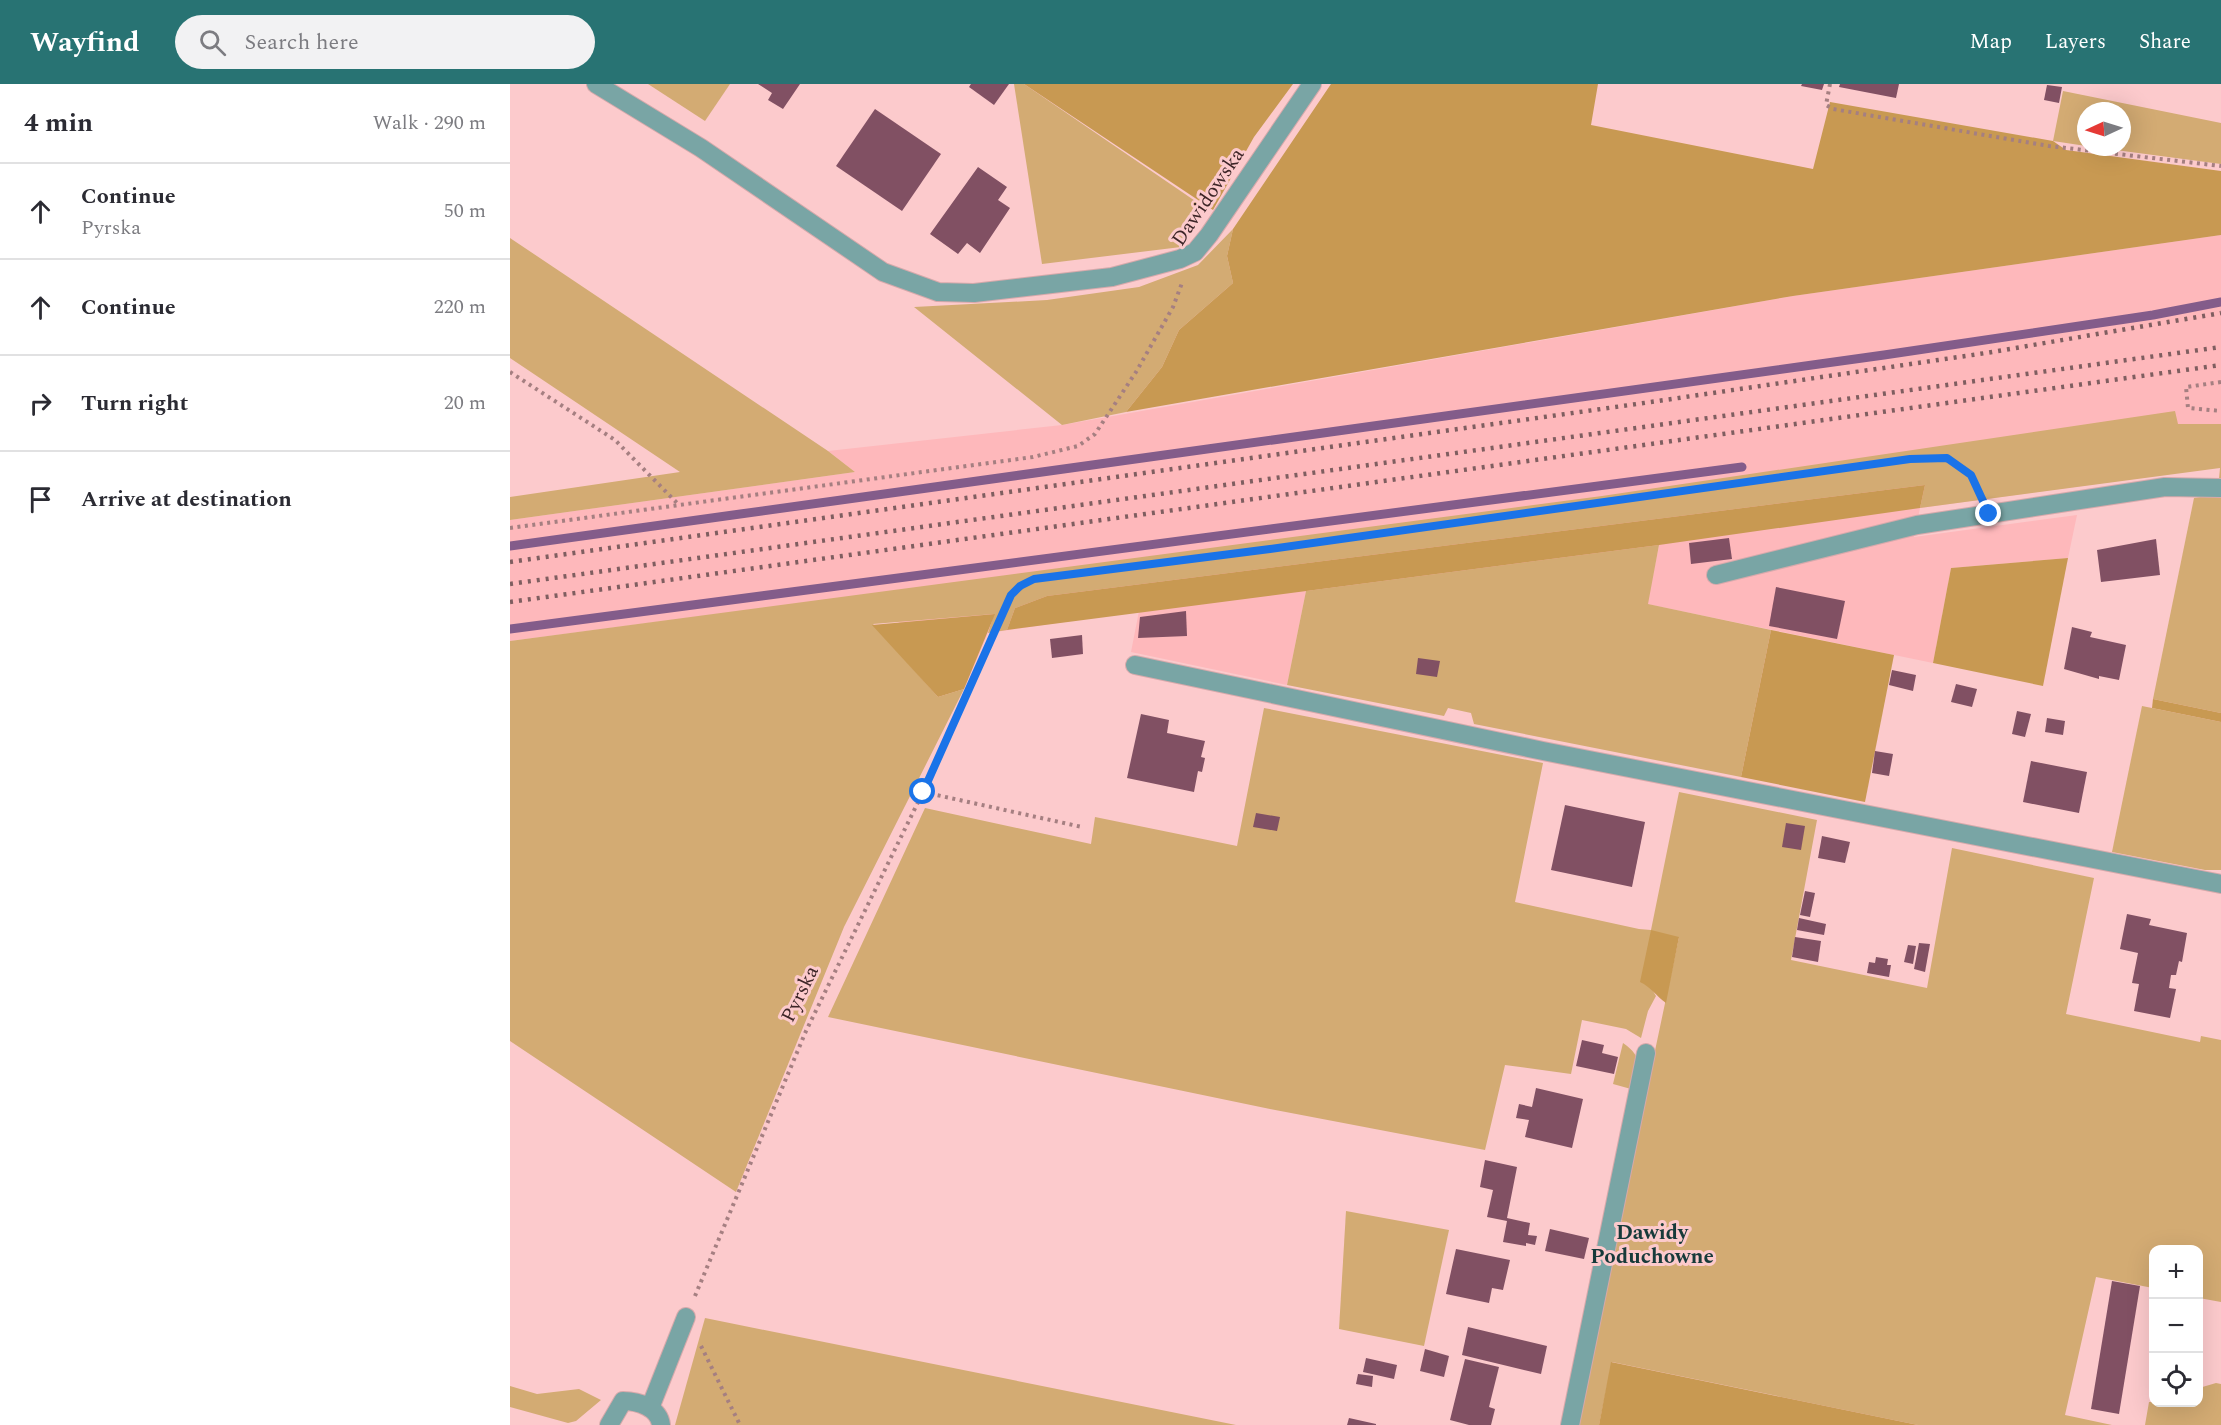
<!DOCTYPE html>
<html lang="en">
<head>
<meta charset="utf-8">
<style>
  body { margin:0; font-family:Spectral,serif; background:#f2f2f3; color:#2b2b33 }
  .controls { position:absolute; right:18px; bottom:18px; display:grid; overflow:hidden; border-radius:12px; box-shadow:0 6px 24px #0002 }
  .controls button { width:54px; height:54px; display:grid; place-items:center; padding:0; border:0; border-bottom:2px solid #e1e1e2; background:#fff; color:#2b2b33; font:30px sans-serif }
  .compass { position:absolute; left:1567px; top:18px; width:54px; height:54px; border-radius:50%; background:#fff; box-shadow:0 6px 24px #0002; rotate:266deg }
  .stop { position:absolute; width:18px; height:18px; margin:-14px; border:4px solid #1a73e8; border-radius:50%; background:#fff }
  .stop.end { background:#1a73e8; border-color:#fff; box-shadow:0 2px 6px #0008 }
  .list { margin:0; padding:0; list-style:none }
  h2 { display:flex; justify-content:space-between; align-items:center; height:78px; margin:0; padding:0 24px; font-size:26px }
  h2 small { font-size:20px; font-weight:400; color:#7c7c81 }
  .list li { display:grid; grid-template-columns:39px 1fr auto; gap:18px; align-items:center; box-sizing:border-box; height:96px; padding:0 24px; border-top:2px solid #e1e1e2 }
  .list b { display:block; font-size:22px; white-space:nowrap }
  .list p { margin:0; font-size:20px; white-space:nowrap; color:#7c7c81 }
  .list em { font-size:20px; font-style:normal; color:#7c7c81 }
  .icon { flex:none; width:33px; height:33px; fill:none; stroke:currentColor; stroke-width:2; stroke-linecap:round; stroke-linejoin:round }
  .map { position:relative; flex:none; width:1711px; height:1341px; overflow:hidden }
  header { display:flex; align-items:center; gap:36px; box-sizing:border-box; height:84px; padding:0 30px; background:#287373; color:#fff }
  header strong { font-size:28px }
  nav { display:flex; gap:33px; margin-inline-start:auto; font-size:21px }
  .search { width:420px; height:54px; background:#f2f2f3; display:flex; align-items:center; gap:15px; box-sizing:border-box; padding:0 21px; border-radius:33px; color:#7c7c81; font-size:22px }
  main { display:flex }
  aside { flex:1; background:#fff }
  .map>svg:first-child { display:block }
  .built { fill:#feb8bb }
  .green { fill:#d3ab73 }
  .forest { fill:#c89952 }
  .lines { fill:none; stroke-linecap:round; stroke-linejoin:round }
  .stream { stroke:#835c8a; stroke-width:9 }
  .building { fill:#815063 }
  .minor-casing { stroke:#d6a9ab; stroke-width:20 }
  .path { stroke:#a57f81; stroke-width:4; stroke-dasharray:3 4.5; stroke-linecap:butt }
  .minor { stroke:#79a5a5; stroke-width:18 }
  .rail { stroke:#7f5e60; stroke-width:4.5; stroke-dasharray:3 6; stroke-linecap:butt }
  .route { stroke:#1a73e8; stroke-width:8 }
  .labels { text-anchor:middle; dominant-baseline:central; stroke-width:6; stroke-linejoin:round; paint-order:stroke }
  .street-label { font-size:20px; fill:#3d2527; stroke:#fccacc }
  .neighbourhood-label { font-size:21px; font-weight:bold; fill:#173a3a; stroke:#fccacc }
</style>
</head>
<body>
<header>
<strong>Wayfind</strong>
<div class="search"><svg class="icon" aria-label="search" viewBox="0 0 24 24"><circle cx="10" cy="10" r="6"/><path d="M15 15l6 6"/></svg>Search here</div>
<nav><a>Map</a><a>Layers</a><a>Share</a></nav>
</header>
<main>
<aside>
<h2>4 min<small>Walk · 290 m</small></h2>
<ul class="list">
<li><svg class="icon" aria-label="ahead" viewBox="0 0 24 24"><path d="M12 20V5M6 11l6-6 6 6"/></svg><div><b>Continue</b><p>Pyrska</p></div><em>50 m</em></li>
<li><svg class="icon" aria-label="ahead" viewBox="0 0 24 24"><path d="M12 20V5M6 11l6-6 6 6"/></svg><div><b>Continue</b></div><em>220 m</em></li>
<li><svg class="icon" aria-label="right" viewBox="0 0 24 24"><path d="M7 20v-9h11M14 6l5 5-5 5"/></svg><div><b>Turn right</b></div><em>20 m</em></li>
<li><svg class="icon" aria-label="arrive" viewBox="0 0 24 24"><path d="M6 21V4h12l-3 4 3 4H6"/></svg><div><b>Arrive at destination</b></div></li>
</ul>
</aside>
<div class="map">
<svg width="1711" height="1341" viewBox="0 0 1711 1341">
  <rect width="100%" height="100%" fill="#fccacc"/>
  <!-- built -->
  <polygon class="built" points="1711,151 1711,383 1410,424 1404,453 1567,431 1558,474 1441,484 1423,579 1137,520 1149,462 796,507 777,601 621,568 629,527 478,549 454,605 361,510 0,557 0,436 345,388 318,367 552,341 1283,212"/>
  <!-- green -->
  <g class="green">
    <polygon points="138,0 220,0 195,37"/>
    <polygon points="504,0 514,0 694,123 671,163 532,180"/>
    <polygon points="1553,7 1711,39 1711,80 1583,63 1612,63 1612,27 1576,27 1576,62 1543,57"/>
    <polygon points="723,145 717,172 723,199 669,246 652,283 616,328 552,341 404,223 537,216 629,203 688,181"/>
    <polygon points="0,154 318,367 345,388 0,436 0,413 170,388 0,274"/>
    <polygon points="1665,327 1668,340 1711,340 1711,395 1709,395 1710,384 1410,424 1415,401 537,512 505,524 497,546 478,549 484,530 363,540 428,613 454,605 334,843 226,1108 0,957 0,557 1092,412"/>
    <polygon points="1703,411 1711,413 1711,629 1643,615 1684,414"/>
    <polygon points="1149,461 1138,520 1261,546 1231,693 964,640 961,629 938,624 934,632 777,601 796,507"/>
    <polygon points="1632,622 1711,638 1711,786 1695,786 1602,768"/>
    <polygon points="754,624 1033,679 1005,818 1129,845 1141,846 1169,708 1307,736 1281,876 1417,904 1442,764 1584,794 1556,930 1690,958 1691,952 1711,956 1711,1218 1689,1214 1688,1166 1644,1166 1643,1204 1586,1193 1555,1331 1602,1341 1408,1341 1102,1278 1089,1341 1066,1341 1169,853 1140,902 1146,912 1138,927 1131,954 1116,945 1072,936 1061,990 995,981 975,1066 760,1025 318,933 415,724 581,760 585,733 727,762"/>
    <path d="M1113 959C1135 974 1127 983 1121 1005L1103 1000Z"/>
    <polygon points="836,1127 939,1146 914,1262 829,1245"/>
    <polygon points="195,1234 726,1341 165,1341"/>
    <polygon points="1706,1299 1711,1300 1711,1341 1635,1341 1639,1318 1688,1318 1689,1304"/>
    <polygon points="0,1302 27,1310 69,1305 91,1316 66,1337 58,1339 0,1323"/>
  </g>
  <!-- forest -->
  <g class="forest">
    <polygon points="514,0 783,0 744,53 703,126"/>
    <polygon points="821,0 1088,0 1081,41 1303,85 1320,18 1543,57 1556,66 1711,87 1711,151 1283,212 616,328 652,283 669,246 723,199 717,172 723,145"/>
    <polygon points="1415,401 1410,424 1149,461 497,546 505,524 537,512"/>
    <polygon points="1558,474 1533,602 1423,579 1441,484"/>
    <polygon points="485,530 454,605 428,613 362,541"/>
    <polygon points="1261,546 1384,571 1355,718 1231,693"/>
    <polygon points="1643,615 1711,629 1711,638 1642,624"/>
    <path d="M1141 846 1169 853 1156 919C1146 912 1141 903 1130 898Z"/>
    <polygon points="1101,1278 1408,1341 1089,1341"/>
  </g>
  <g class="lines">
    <!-- stream -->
    <g class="stream">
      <polyline points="0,462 1374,271 1643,231 1711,218"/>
      <polyline points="0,545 1232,383"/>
    </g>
  </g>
  <!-- building -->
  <g class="building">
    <polygon points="248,0 290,0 273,25 258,16 262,9"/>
    <polygon points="461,0 499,0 484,21 459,3"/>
    <polygon points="1292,0 1314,0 1312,6 1291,2"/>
    <polygon points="1330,0 1389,0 1386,14 1329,3"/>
    <polygon points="1537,1 1552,3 1549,19 1534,16"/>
    <polygon points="365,25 431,70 392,127 326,82"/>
    <polygon points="468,83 497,103 488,116 500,124 470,169 457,159 448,170 420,150"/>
    <polygon points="1219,454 1222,475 1181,480 1179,459"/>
    <polygon points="1646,455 1650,491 1591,498 1587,466"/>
    <polygon points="1266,503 1335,517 1327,555 1259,542"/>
    <polygon points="676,527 677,552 628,554 630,533"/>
    <polygon points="1562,543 1582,548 1580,553 1616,561 1609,596 1589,592 1589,595 1554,585"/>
    <polygon points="572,551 573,570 542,574 540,555"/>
    <polygon points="908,574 930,577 927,593 906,590"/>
    <polygon points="1382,586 1406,591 1403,607 1379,601"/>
    <polygon points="1446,600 1467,605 1462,623 1441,618"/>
    <polygon points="1507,627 1521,630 1515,653 1502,650"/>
    <polygon points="631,630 659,636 657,649 695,657 691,673 695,674 692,688 688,687 684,708 617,694"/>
    <polygon points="1537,634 1555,637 1553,651 1535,648"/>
    <polygon points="1365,667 1383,670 1379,692 1362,689"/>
    <polygon points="1521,677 1577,688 1569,729 1513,718"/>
    <polygon points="1055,721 1135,738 1122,803 1041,786"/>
    <polygon points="746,729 770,733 767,747 743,743"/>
    <polygon points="1276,739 1295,742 1291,766 1272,763"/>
    <polygon points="1312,752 1340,758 1335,779 1308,774"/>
    <polygon points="1295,807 1305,809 1300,833 1290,831"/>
    <polygon points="1617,830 1641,835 1639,841 1677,849 1672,878 1669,877 1666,891 1661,891 1659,904 1666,905 1660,934 1624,927 1629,900 1622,899 1628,869 1610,865"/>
    <polygon points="1289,834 1316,840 1314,851 1287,846"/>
    <polygon points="1285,853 1311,857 1308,878 1282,873"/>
    <polygon points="1409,859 1420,860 1415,888 1404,885"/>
    <polygon points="1398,861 1406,862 1403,880 1394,878"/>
    <polygon points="1366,873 1378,875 1377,881 1381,881 1379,893 1357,889 1359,878 1365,879"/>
    <polygon points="1072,956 1094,961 1092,969 1108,973 1104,990 1066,982"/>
    <polygon points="1026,1004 1073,1015 1062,1064 1015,1053 1019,1036 1006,1034 1009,1020 1022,1023"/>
    <polygon points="975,1076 1007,1083 997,1134 1020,1139 1018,1151 1027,1152 1025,1161 1016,1159 1016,1162 993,1158 997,1137 977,1133 983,1106 970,1103"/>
    <polygon points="1040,1145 1079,1154 1074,1175 1035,1167"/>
    <polygon points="946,1165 1000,1176 993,1206 982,1204 979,1219 936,1210"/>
    <polygon points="1602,1197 1630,1202 1609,1330 1581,1325"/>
    <polygon points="958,1243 1037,1262 1031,1290 952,1271"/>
    <polygon points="915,1265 939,1272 934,1293 910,1287"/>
    <polygon points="856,1274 887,1281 884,1295 853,1288"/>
    <polygon points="955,1275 989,1283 979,1323 985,1325 981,1341 959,1341 940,1336"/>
    <polygon points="848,1290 863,1292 862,1303 846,1300"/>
    <polygon points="839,1334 866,1340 866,1341 837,1341"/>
  </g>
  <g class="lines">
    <!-- minor casing -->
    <g class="minor-casing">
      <g id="minor">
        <polyline points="86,0 191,64 373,188 428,208 464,209 602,193 670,175 685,168 699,151 802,0"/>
        <polyline points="1206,491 1407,441 1655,403 1711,404"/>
        <polyline points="625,581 1033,667 1711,800"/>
        <polyline points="140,1324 176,1233"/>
        <path d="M99 1341 113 1317C129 1317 149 1324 151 1341"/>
        <polyline points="1060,1341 1136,969"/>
      </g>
    </g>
    <!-- path -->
    <g class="path">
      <polyline points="1320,0 1316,21 1323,25 1539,62 1711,82"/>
      <polyline points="0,288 105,356 168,420"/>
      <polyline points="1711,298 1676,303 1678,324 1711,327"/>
      <polyline points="0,444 523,373 568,362 585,350 626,288 663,223 672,199"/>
      <polyline points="413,708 572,743"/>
      <path d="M185 1212 296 947 413 708 501 511 524 495 761 465 1400 375C1434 374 1453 373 1468 407"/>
      <polyline points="191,1262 230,1341"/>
    </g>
    <!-- minor -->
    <use href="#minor" class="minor"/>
    <!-- rail -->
    <g class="rail">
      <polyline points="0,478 1141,318 1476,269 1711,229"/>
      <polyline points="0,500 1711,263"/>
      <polyline points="0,518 1711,281"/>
    </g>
  </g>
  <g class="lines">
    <!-- route -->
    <polyline class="route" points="413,708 501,511 510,502 524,495 760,465 1400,375 1437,374 1461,391 1479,430"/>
  </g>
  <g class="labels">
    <!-- street labels -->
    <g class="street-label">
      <text transform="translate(698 113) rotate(-56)">Dawidowska</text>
      <text transform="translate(290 910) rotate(-64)">Pyrska</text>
    </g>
    <!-- neighbourhood labels -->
    <g class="neighbourhood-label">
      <text x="1142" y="1149">Dawidy<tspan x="1142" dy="24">Poduchowne</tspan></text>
    </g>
  </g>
</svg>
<div class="controls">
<button>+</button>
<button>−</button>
<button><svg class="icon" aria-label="locate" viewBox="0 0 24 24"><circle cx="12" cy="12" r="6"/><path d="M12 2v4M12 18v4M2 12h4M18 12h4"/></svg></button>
</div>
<svg class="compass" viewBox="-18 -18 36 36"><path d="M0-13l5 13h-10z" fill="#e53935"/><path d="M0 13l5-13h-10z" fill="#7c7c81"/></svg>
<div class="stop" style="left:413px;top:708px"></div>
<div class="stop end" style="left:1479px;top:430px"></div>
</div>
</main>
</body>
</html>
